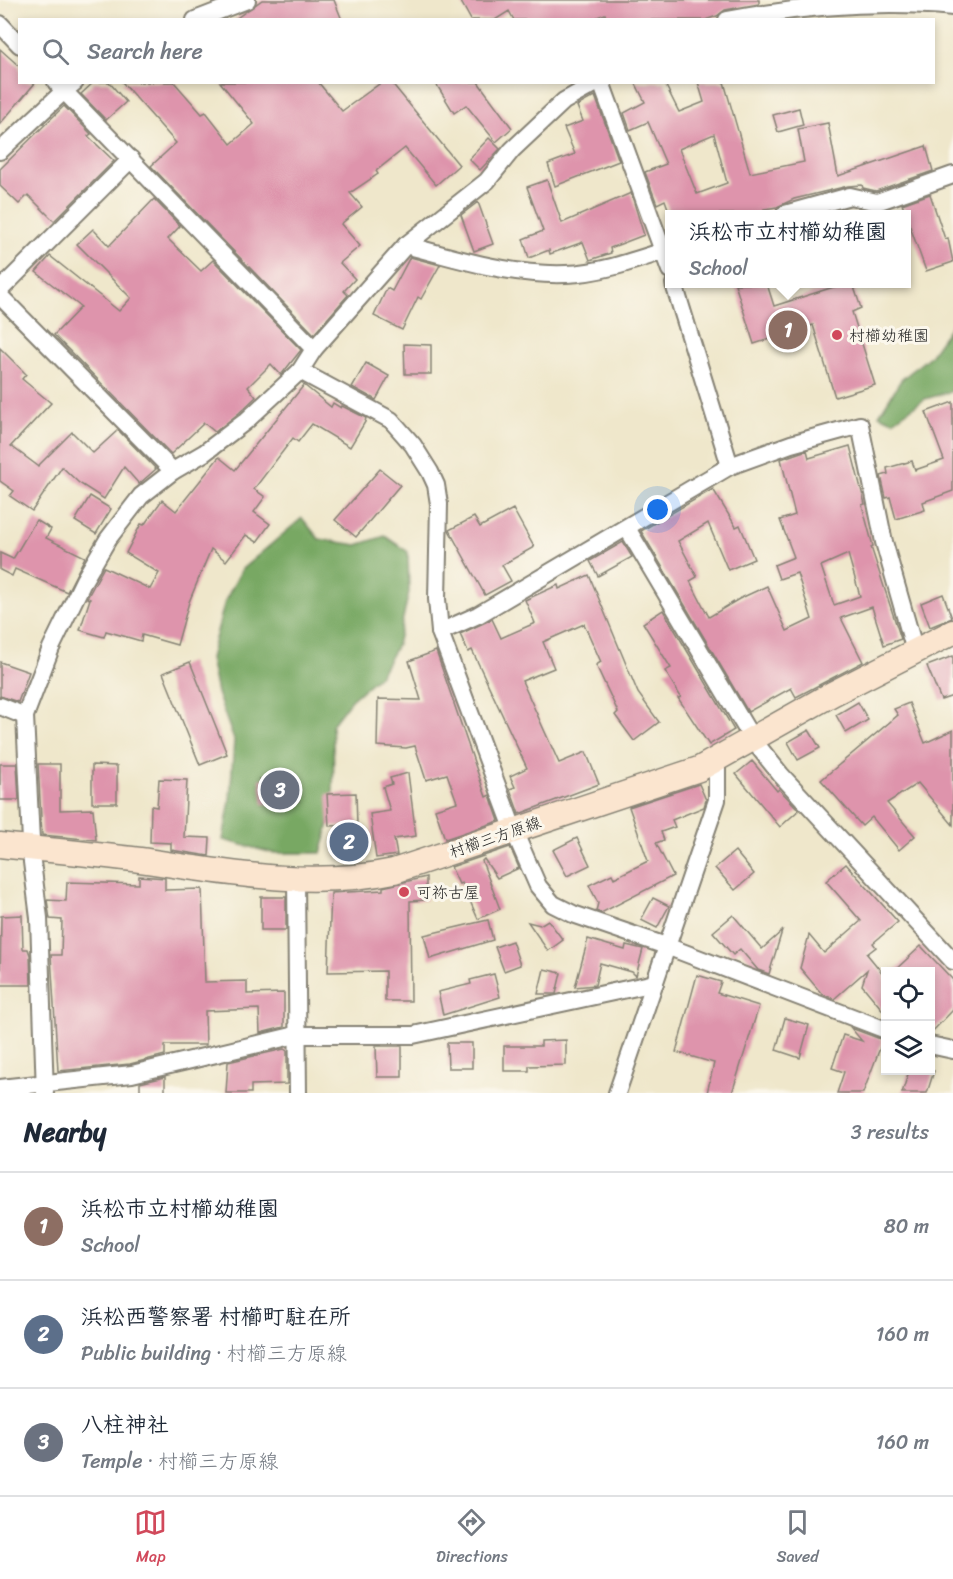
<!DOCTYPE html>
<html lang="en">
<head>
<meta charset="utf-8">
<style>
  body { margin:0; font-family:Sriracha,"Klee One",sans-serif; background:#f6f6f7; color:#1f2937 }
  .controls { position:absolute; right:18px; bottom:18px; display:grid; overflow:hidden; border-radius:0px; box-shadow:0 3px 9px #0003 }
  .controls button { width:54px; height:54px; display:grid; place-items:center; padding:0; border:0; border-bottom:2px solid #e0e1e3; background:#fff; color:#1f2937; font:30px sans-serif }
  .you { position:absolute; left:658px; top:510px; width:21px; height:21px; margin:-15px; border:4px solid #fff; border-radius:50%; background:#1a73e8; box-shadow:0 0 0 9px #1a73e833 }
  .badge { display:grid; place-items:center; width:39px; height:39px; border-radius:50%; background:#d1495b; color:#fff; font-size:20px; font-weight:700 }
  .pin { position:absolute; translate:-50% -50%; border:3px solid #fff; box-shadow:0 2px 6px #0006 }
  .popup { position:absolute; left:665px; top:210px; width:246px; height:78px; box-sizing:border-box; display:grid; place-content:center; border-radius:0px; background:#fff; filter:drop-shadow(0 2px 4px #0005); font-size:20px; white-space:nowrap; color:#747a83 }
  .popup b { font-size:22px; color:#1f2937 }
  .popup::after { content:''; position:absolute; left:50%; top:100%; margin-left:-12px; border:12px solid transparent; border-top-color:#fff }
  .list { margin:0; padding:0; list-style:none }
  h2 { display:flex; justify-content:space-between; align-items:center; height:78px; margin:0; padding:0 24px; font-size:26px }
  h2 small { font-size:20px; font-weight:400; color:#747a83 }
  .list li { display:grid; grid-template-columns:39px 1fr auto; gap:18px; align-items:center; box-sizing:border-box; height:108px; padding:0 24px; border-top:2px solid #e0e1e3 }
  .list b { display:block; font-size:22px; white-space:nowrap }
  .list p { margin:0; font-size:20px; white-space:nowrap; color:#747a83 }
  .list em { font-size:20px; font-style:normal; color:#747a83 }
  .icon { flex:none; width:33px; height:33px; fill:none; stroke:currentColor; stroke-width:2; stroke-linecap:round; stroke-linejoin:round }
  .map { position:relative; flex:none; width:953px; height:1093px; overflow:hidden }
  .search { position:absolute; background:#fff; box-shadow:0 3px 9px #0003; left:18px; right:18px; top:18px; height:66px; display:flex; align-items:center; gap:15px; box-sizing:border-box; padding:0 21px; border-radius:0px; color:#747a83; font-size:22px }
  .sheet { height:402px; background:#fff }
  nav { display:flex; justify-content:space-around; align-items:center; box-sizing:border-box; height:84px; border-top:2px solid #e0e1e3; background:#fff; font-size:16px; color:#747a83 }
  nav a { display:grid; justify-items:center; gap:3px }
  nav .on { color:#d1495b }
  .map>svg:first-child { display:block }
  .forest { fill:#78a863; stroke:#4a6240; stroke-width:1.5 }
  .building { fill:#de94ac; fill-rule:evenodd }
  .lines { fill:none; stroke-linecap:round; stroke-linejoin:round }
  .minor-casing { stroke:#868274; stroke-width:20 }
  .secondary-casing { stroke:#868274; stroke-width:27 }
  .minor { stroke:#fff; stroke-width:16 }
  .secondary { stroke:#fbe5cf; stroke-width:24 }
  .poi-dot { fill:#d1495b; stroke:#fbf7ec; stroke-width:2 }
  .labels { text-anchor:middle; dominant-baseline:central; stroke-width:6; stroke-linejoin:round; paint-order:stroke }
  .poi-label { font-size:16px; fill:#1c1c1c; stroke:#fbf7ec; text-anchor:start }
  .street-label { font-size:16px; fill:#1c1c1c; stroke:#fbf7ec }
</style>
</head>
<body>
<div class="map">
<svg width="953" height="1093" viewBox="0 0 953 1093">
  <rect width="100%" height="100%" fill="#fbf7ec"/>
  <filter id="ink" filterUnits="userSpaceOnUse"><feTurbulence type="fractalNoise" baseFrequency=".0167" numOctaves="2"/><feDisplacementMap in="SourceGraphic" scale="12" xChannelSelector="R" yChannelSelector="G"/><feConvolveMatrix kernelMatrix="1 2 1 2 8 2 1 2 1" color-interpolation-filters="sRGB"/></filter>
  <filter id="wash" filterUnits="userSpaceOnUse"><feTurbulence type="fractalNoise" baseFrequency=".008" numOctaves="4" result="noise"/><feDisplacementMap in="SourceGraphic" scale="24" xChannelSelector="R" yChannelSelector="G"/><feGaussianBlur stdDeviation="1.35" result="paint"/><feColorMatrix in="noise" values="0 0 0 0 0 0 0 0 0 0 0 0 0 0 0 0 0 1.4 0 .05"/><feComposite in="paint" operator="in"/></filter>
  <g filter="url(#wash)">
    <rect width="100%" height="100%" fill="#efe7cb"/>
    <!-- forest -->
    <g class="forest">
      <polygon points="953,323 953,391 925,399 893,421 879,415 901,380 930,356"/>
      <path d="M302 518 319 539 357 545 385 536 408 552 409 592 397 645 380 675 351 700 332 725C335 768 335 813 321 853H273L223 840 230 800 234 740 217 693 210 658 225 601 242 569Z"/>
    </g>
    <g id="blocks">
      <!-- building -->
      <g class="building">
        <polygon points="262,0 334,0 342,20 234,20"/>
        <polygon points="460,0 759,0 759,4 725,10 717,16 705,20 607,20 605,14 590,20 514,20 509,11 495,20 471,20"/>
        <polygon points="0,49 20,67 20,82 36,82 0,124"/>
        <polygon points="94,82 109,82 126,102 106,120 81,94"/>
        <polygon points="122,82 174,82 202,114 206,112 231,144 254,124 220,82 318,82 342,111 382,82 391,82 459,165 436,185 405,148 376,171 378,174 350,193 362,207 341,224 360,246 340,263 355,279 344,291 348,295 314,334 151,166 176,143"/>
        <polygon points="435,82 478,82 512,128 496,142 466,105 454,113"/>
        <path d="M635 82H664L679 112 704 102 698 82H724L750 173 804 162 798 129 828 123 838 176 926 146 933 171 876 191 863 188 862 185 848 186 794 199 777 207 764 209 766 214H670L665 200 657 204 645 172 666 164 648 122 630 130 624 113 645 102ZM714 134 727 183 697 194 679 149Z"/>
        <polygon points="595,96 619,161 555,186 548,164 575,154 564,128 583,121 577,106"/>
        <polygon points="64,106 91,134 88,136 114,161 54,221 28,195 19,204 0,186 0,169"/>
        <polygon points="799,108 803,125 778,132 773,115"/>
        <polygon points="489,138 500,149 480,170 469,159"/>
        <polygon points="547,180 562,223 631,193 644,235 610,248 611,253 590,260 583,242 550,254 549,250 529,258 523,239 543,231 527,187"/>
        <polygon points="930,194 945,239 948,238 953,262 926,271 902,204"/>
        <polygon points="154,199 180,226 168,239 201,271 213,260 301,350 281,375 271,364 248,387 256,397 239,413 215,432 204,423 171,454 54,335 81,307 36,272 50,256 119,311 131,298 77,244 93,229 109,246"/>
        <polygon points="478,202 493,244 474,251 461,215"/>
        <polygon points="410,257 440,265 421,299 418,297 402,330 374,316 387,288 392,291"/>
        <polygon points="735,284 767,284 774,306 843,284 853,284 861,308 852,312 875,385 835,397 813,325 754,344"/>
        <polygon points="404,344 431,345 431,374 405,374"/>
        <polygon points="0,348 26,374 22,379 51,403 11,446 38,466 72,432 93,453 118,430 156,469 139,484 124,467 104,499 79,483 62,467 32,511 10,496 14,491 0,481"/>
        <polygon points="366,363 389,376 376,400 352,387"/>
        <polygon points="304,385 331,407 333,403 341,408 342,406 366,418 365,422 350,447 312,424 298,442 293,438 254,489 265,497 254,512 270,524 257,542 246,535 226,561 211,549 189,602 177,645 142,635 141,641 106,631 104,637 80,630 90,599 87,598 104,567 150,589 159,573 126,553 141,524 144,525 162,500 176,511 219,457 235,470"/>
        <polygon points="953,402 953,491 923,502 925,510 896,519 890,497 886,498 881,476 888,474 887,468 912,461 915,470 944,460 926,412"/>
        <path d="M850 446 865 504 862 505 873 546 871 547 901 639 884 645 872 607 841 618 863 662 796 697 791 688 748 712 641 531 713 489 736 527 740 525 754 559 728 570 708 523 678 541 697 577 690 581 709 617 739 599 767 586 787 631 812 619 797 573 779 579 774 565 794 557 780 520 795 515 781 459 807 450 809 458ZM848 554 860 596 834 605 821 566Z"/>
        <polygon points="380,469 400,485 356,537 335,520"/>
        <polygon points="90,496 111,509 96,534 75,521"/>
        <polygon points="513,509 534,547 502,565 511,581 485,595 449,530 474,517 480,527"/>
        <polygon points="36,520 51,529 46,538 85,557 67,592 15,569 12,576 0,570 0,553 13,559"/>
        <polygon points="623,542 632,557 598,576 590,561"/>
        <polygon points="589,575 638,693 659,722 634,741 615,715 618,712 596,665 601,662 584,624 543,642 554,668 522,681 559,763 586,752 599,784 519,814 510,789 515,787 510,776 527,768 472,650 468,652 460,634 492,619 501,638 535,623 525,600 558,585 559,589"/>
        <polygon points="943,594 952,618 930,627 921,603"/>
        <polygon points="663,610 734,730 709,745 678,698 681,697 665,671 671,668 643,623"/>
        <polygon points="436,651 486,797 490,795 499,821 445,839 435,809 457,802 447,774 426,780 415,746 406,748 377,746 378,699 421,700 409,661"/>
        <polygon points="953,656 953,696 941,700 927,666"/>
        <polygon points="0,662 29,672 18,702 0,696"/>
        <polygon points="190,662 227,754 200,765 163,673"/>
        <polygon points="858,702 868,720 846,733 836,715"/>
        <polygon points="909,703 925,743 953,730 953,825 918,783 887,803 915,836 899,850 872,817 862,826 821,780 898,715 894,709"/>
        <polygon points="809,730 820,748 798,760 788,742"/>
        <polygon points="752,761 777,791 779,789 799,810 780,827 736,774"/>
        <polygon points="0,764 17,764 19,800 0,800"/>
        <polygon points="38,764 60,764 60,810 93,809 96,840 42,835"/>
        <polygon points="92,765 117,766 117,803 92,803"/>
        <polygon points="408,773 416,836 394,839 397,855 376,858 370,814 390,811 383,787 392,784 390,778"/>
        <polygon points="296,775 299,801 263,804 260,779"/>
        <polygon points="159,779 187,780 184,837 210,838 209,856 171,850 171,843 150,842 151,806 157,807"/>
        <polygon points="699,784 706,800 704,807 672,820 675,827 661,832 664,840 656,843 673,876 601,913 596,911 598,903 589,885 612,874 614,878 648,861 629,807"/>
        <polygon points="356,793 357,825 329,826 327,794"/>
        <polygon points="577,838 590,865 567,876 553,850"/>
        <polygon points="510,847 519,868 497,878 484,859 482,861 500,909 478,919 462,883 459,884 451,867"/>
        <polygon points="735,851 754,874 735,890 715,868"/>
        <polygon points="846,864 898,922 873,943 876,947 867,954 885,976 885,1013 862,985 867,970 834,999 822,994 800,968 809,935 824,953 861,921 826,881"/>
        <polygon points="139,876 165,878 165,890 202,889 205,982 247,981 247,994 284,993 284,1027 260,1033 259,1009 205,1011 206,1045 165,1045 165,1055 130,1064 58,1071 51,955 61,955 62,920 50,919 47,900 66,901 67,882 139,884"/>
        <polygon points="426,877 426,900 410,901 411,1001 385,1001 385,971 328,972 331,893 383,890 383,887"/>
        <rect x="261" y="897" width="25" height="33"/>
        <polygon points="653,898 669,906 657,928 641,920"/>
        <polygon points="22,915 23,949 28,949 30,955 31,985 0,985 1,916"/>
        <polygon points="733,915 762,949 782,931 769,974 758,970 740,949 733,955 713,932"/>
        <polygon points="488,920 493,940 430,959 424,935"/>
        <polygon points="548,920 563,940 548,951 528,922 540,925"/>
        <polygon points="588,939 625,950 626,945 643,949 636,976 632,972 600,963 595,985 575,987"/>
        <polygon points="512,941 520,965 504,971 495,947"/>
        <polygon points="921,946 953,980 953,1010 930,1034 930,972 893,972"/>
        <polygon points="544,969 561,973 556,994 538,994"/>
        <polygon points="494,974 500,997 443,1015 438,992 471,984 470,980"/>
        <polygon points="697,975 721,982 717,993 759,1006 732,1093 707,1093 714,1063 676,1052"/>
        <polygon points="785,1018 809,1025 800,1058 776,1050"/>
        <polygon points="851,1028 883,1040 863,1093 837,1093 844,1072 832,1068 843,1035 862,1041"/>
        <polygon points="566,1040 566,1065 529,1066 529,1071 504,1071 504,1046 541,1046 541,1041"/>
        <polygon points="447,1043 472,1043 472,1068 448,1068"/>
        <polygon points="376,1046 402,1046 402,1077 377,1077"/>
        <polygon points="284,1049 287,1051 287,1084 251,1085 251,1093 226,1093 228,1062"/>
        <polygon points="909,1071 934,1071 927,1093 902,1093"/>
        <polygon points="165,1077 165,1093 140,1093 140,1083"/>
      </g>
    </g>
  </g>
  <g filter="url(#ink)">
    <use href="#blocks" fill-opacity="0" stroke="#868274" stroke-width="1.5"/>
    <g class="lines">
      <!-- minor casing -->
      <g class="minor-casing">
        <g id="minor">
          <polyline points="195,20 247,0"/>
          <path d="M727 20C799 7 880 0 953 7"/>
          <polyline points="0,24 20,45"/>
          <polyline points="56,82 64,91 75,82"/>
          <polyline points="601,82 670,270"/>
          <polyline points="0,151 64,91 314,349"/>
          <polyline points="785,214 850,196 877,202 953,175"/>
          <path d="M406 245C457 259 513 276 566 274 601 273 636 260 670 249"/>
          <polyline points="674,284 730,466"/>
          <polyline points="0,290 131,159"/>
          <polyline points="0,296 173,471"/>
          <polyline points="300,371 391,420 413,445 430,472 436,485 439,504 437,599 440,632 514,831 538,886 553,904 573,914 669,947 886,1030"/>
          <polyline points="627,528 753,740 781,775 953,961"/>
          <polyline points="440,632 478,615 730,466 791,444 860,425 884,542 915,651"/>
          <polyline points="0,706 25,716"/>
          <polyline points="296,878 298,1093"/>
          <polyline points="930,1045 953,1050"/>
          <polyline points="0,1088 132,1074 296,1035 413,1035 655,983"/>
          <polyline points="45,1093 39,918 32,862 25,716 51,648 84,580 108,539 141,496 173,471 204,453 246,421 300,371 314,349 406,245 487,181 512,150 564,101 598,82"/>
          <polyline points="617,1093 717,800 717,761"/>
        </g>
      </g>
      <!-- secondary casing -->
      <g class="secondary-casing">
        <path id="secondary" d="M0 845C47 850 94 854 140 860 224 872 309 889 394 871L699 769 832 694 953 632"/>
      </g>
      <!-- minor -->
      <use href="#minor" class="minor"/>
      <!-- secondary -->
      <use href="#secondary" class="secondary"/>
    </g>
  </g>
  <!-- markers -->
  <g class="poi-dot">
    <circle cx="837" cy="335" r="6"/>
    <circle cx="404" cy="892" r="6"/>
  </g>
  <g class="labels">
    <!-- poi labels -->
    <g class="poi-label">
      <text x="849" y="335">村櫛幼稚園</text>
      <text x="416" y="892">可祢古屋</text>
    </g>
    <!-- street labels -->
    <g class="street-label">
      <text transform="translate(495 837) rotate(-19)">村櫛三方原線</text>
    </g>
  </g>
</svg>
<div class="controls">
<button><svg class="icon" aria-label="locate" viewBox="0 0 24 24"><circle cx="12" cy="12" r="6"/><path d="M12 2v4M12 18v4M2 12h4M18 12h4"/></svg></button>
<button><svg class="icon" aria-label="layers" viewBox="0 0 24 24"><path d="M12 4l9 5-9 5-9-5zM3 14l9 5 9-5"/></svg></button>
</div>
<div class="you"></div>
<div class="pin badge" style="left:788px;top:330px;background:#8d6e63">1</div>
<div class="popup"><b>浜松市立村櫛幼稚園</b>School</div>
<div class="pin badge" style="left:349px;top:842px;background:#5c6f8a">2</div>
<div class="pin badge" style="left:280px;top:790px;background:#6b7280">3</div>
<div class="search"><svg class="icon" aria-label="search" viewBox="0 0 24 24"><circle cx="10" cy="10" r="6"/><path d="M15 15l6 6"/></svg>Search here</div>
</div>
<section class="sheet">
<h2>Nearby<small>3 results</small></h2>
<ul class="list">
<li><span class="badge" style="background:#8d6e63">1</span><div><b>浜松市立村櫛幼稚園</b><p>School</p></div><em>80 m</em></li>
<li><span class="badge" style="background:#5c6f8a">2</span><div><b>浜松西警察署 村櫛町駐在所</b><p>Public building · 村櫛三方原線</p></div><em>160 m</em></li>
<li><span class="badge" style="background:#6b7280">3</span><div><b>八柱神社</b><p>Temple · 村櫛三方原線</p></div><em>160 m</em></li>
</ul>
</section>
<nav>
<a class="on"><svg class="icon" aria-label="map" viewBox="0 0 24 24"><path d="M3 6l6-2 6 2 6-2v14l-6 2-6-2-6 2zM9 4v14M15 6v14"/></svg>Map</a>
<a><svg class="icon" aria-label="directions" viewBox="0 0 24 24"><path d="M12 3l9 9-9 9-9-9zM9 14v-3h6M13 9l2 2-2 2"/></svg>Directions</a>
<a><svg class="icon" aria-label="saved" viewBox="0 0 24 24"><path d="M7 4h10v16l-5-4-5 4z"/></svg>Saved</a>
</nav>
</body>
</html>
